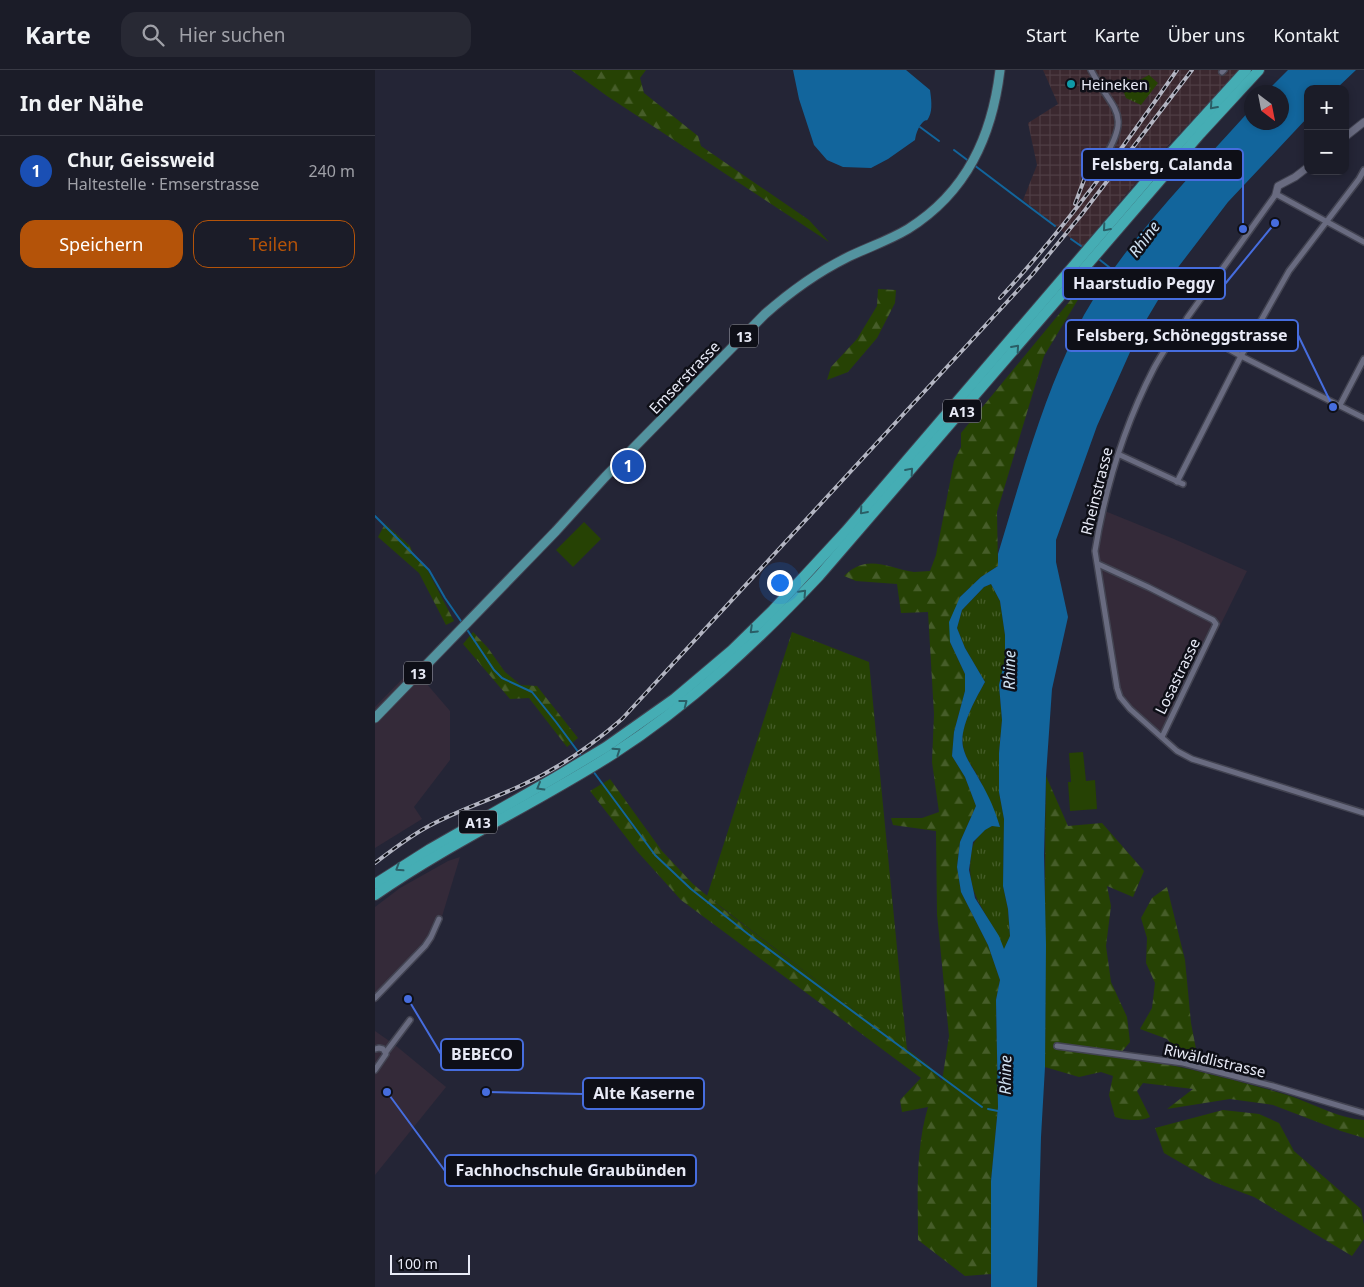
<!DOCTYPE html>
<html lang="de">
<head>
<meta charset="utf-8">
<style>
  body { margin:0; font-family:"Noto Sans",sans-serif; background:#282934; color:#f1f3f6 }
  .controls { position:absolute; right:15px; top:15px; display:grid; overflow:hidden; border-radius:10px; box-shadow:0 2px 8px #0003 }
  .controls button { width:45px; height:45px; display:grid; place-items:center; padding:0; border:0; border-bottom:1px solid #393a45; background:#1b1c28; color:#f1f3f6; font:25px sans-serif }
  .compass { position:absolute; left:869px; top:15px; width:45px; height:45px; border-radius:50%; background:#1b1c28; box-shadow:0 2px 8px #0003; rotate:148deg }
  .scale { position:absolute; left:15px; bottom:12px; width:80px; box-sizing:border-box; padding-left:5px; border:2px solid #e8eaf6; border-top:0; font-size:14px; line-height:18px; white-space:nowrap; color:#e8eaf6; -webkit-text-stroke:4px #0e0f17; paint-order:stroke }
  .you { position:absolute; left:404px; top:512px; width:18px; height:18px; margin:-12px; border:4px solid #fff; border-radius:50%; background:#1a73e8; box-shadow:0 0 0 8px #1a73e833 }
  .badge { display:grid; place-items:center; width:32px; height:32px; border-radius:50%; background:#b45309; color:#fff; font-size:16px; font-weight:700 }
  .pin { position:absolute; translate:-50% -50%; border:2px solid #fff; box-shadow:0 1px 5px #0006 }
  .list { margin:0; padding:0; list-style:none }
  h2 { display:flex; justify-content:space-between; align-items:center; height:65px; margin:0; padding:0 20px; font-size:21px }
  h2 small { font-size:16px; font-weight:400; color:#a0a1a8 }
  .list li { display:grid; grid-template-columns:32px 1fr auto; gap:15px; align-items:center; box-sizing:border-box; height:70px; padding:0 20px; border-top:1px solid #393a45 }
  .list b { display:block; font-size:19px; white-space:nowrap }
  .list p { margin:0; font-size:16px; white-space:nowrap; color:#a0a1a8 }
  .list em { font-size:16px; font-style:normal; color:#a0a1a8 }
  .actions { display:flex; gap:10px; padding:15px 20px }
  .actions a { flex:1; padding:11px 0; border:1px solid #b45309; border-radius:15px; text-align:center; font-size:18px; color:#b45309 }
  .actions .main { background:#b45309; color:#fff }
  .icon { flex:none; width:28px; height:28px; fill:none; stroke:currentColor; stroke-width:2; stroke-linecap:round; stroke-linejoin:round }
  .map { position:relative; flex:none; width:989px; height:1217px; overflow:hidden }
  header { display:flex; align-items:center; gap:30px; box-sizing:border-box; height:70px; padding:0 25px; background:#1b1c28; border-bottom:1px solid #393a45 }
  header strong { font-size:24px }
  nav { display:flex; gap:28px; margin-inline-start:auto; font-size:18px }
  .search { width:350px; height:45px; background:#282934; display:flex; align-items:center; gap:12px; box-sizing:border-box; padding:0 18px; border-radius:15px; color:#a0a1a8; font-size:19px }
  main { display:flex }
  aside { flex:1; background:#1b1c28 }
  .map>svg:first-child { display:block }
  .commercial { fill:#342a39 }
  .industrial { fill:url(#industrial-grid) }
  .grass { fill:url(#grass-tufts) }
  .forest { fill:url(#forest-firs) }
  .pitch { fill:#264204 }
  .water { fill:#12659c; fill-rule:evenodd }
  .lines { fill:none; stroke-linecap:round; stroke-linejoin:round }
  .stream { stroke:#12659c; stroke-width:2 }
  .minor-casing { stroke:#424351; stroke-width:8 }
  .tertiary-casing { stroke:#424351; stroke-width:9 }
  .primary-casing { stroke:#424351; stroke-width:11 }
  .motorway-casing { stroke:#424351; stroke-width:12 }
  .minor { stroke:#696b80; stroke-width:5 }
  .tertiary { stroke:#696b80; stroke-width:7 }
  .primary { stroke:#53939f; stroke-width:9 }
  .motorway { stroke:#45adb4; stroke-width:10 }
  .rail-casing { stroke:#b3b5c2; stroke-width:4 }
  .rail { stroke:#0e0f17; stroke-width:2; stroke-dasharray:5.5; stroke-linecap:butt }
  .oneway { stroke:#2a5e66 }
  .culture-dot { fill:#0f9aa8; stroke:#0e0f17; stroke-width:2 }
  .labels { text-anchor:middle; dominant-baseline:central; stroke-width:5; stroke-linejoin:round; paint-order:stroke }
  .shield { fill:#0e0f17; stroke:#a7a8b3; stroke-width:1 }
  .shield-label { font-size:14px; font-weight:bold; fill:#e8eaf6 }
  .poi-label { font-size:15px; fill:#e8eaf6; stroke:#0e0f17; text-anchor:start }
  .street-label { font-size:15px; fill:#e8eaf6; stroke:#0e0f17 }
  .water-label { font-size:16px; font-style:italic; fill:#cfe1f1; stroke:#0e0f17 }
  .leader { fill:none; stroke:#466dde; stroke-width:2 }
  .callout-dot { fill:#466dde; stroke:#0e0f17; stroke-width:2 }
  .callout { fill:#0e0f17; stroke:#466dde; stroke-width:2 }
  .callout-label { font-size:16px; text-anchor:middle; font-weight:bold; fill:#e8eaf6 }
</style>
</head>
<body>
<header>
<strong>Karte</strong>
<div class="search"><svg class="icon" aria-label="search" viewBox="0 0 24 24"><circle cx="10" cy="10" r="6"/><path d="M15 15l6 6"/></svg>Hier suchen</div>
<nav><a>Start</a><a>Karte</a><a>Über uns</a><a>Kontakt</a></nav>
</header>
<main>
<aside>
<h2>In der Nähe<small></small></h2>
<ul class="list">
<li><span class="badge" style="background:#1a4fb4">1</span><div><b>Chur, Geissweid</b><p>Haltestelle · Emserstrasse</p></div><em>240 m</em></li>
</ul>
<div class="actions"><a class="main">Speichern</a><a>Teilen</a></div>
</aside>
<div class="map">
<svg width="989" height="1217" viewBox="0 0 989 1217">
  <defs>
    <pattern id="industrial-grid" width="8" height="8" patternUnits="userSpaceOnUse" patternTransform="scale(1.25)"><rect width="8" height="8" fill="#3b282f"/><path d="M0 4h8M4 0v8" fill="none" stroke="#4e3d44"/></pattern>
    <pattern id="grass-tufts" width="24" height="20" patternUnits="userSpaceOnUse" patternTransform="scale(1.25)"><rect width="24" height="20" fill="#264204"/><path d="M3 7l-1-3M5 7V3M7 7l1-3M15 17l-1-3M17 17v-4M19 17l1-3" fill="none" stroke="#465d29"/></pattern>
    <pattern id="forest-firs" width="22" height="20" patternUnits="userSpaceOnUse" patternTransform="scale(1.25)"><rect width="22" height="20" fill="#264204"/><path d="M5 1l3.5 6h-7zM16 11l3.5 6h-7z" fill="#465d29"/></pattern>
  </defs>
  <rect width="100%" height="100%" fill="#242536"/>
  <!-- commercial -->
  <g class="commercial">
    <polygon points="725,439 799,469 872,501 788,671 749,636 742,624 718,476"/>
    <polygon points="38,598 75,641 75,690 39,737 47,749 0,778 0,637"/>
    <polygon points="85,787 62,863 57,873 0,933 0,837 25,818 73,791"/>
    <polygon points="0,961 20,975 71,1017 0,1105"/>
  </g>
  <!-- industrial -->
  <polygon class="industrial" points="668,0 865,0 785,84 707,177 648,130 662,95 653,53 683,34"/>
  <!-- grass -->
  <g class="grass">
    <polygon points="774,5 783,13 766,35 751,28 746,15 751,8 761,12"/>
    <path d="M616 514 625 531 630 565V589L624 615 627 650 624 683V722L629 749 628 816 633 839 635 866 629 880C616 844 590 828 596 786 597 777 598 772 605 765 611 758 615 755 625 756 618 741 612 726 605 710 599 698 591 691 588 676 584 658 601 628 610 612L590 578 582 558 587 540 609 517Z"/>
    <polygon points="417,562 494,592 532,980 332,826"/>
  </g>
  <!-- forest -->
  <g class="forest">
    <polygon points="196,0 271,0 265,8 269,23 323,66 326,76 434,150 454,172 232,26"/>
    <path d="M722 198 669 286 622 442 623 496 606 507 585 527 575 572 590 604V621L579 662 577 686 590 707 601 736 585 772 582 797 586 822 613 875 625 910 621 930 623 1037 616 1111V1204L590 1206 543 1170C543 1125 540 1081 553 1037L527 1042 525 1030 546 1008 306 830 261 780 215 721 235 709 287 781 318 814 349 840 554 996 567 1011 574 966 562 844 561 761 518 755 516 748H547L564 742 557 692 559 644 553 542 526 543 522 514 481 511 469 506C492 483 512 498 539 502 544 502 550 501 555 501L561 485 579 391 586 377V363Z"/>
    <polygon points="503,219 521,220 520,233 502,268 473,302 452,310 456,297 482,269 502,236"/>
    <polygon points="10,454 35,476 39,486 52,499 79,551 71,555 44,503 3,467"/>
    <polygon points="98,562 113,578 130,602 146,615 162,616 203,668 192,677 154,628 135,629 88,574"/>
    <path d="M671 706 693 756 727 753 769 801 758 827 732 816 736 836 731 876 736 912 752 947 755 972 745 984C800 995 855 1008 909 1024 936 1032 961 1048 989 1050V1068L966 1061 898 1035 855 1029 792 1039 818 1019 768 1013 762 1021 775 1047C765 1052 750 1050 740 1047L734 1025 738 1006 726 1002 704 1007 670 997C671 900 669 803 671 706Z"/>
    <polygon points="792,817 810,890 816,953 821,979 806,985 792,969 765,959 777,938 780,913 771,893 772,868 766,848 777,828"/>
    <polygon points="848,1040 884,1044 904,1053 919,1081 986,1139 989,1155 989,1169 977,1186 879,1127 839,1112 789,1083 780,1058"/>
  </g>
  <!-- pitch -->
  <g class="pitch">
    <polygon points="209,452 226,469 198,497 181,480"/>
    <polygon points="708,682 711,711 720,710 722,739 695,741 693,712 696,712 694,683"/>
  </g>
  <!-- water -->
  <g class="water">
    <path d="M418 0H531L555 20C556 27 558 40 554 47 551 53 553 48 548 52 543 57 541 64 540 70L513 89 496 98 468 97 452 90 439 75 424 29Z"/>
    <path d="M913 0H981L961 19H933V47L853 132 801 200 764 262 722 356 681 470V492L693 547 677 619 671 706 669 785 671 875 670 997 666 1067 662 1217H616V1111L623 1037 621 930 625 910 613 875 586 822 582 797 585 772 601 736 590 707 577 686 579 662 590 621V604L575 572 574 552 585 527 606 507 623 496V484C644 415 663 345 693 279 698 268 703 256 709 245 753 168 817 105 876 39V52H906V22H891ZM616 514 625 531 630 565V589L624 615 627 650 624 683V722L629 749 628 816 633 839 635 866 629 879 624 866 600 828 594 800 598 772 610 760 617 756 625 757C620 740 614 726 605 711 599 699 591 690 588 677 584 658 601 628 610 612L590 578 582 558 587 540 609 517Z"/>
  </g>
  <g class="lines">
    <!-- stream -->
    <g class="stream">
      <polyline points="545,57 564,71"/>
      <polyline points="579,80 595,92"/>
      <polyline points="599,95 680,156"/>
      <polyline points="696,169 706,176"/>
      <polyline points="725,190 739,201"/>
      <polyline points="0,446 54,500 70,528 88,554"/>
      <polyline points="91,558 119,600 127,608 157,622 181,652 207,687"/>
      <polyline points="218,701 280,785 316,819 373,864 607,1037"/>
      <polyline points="613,1039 623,1041"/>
    </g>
    <!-- minor casing -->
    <g class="minor-casing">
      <g id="minor">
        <path d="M716 0C738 42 758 42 728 90"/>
        <polyline points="847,2 849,0"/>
        <path d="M989 172 901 124 812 248 809 254 803 259C795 272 786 285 779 298 750 354 730 419 720 481L742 618 745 627 755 639 802 681 817 689 989 743"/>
        <polyline points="809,254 866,286 989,348"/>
        <polyline points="965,335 989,289"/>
        <polyline points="745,385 808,414"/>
        <polyline points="802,412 866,286 914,201 984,109 989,100"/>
        <polyline points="723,494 773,517 838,550 841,554 787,667"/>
        <polyline points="0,928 50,876 56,867 64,849"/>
        <polyline points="682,976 808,993 898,1016 989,1043"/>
        <polyline points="0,979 4,978 8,979 11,984 0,1000"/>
        <polyline points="11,982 35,950"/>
      </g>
    </g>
    <!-- tertiary casing -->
    <g class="tertiary-casing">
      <g id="tertiary">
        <polyline points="970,67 989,52"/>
        <polyline points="901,124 903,116 920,107 933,97"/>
      </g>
    </g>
    <!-- primary casing -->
    <g class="primary-casing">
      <path id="primary" d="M0 648 181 461 230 407 390 244C415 222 441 203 471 188 491 178 513 171 533 159 592 122 617 66 625 0"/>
    </g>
    <!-- motorway casing -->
    <g class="motorway-casing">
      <g id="motorway">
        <polyline points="0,814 55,779 181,707 231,677 299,629 357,580 398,540 471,461 791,88 871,0"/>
        <path d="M0 825C76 772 160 734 238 684 315 634 381 573 444 506L825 64 884 0"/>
      </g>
    </g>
    <!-- minor -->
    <use href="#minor" class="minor"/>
    <!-- tertiary -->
    <use href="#tertiary" class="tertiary"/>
    <!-- primary -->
    <use href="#primary" class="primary"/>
    <!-- motorway -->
    <use href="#motorway" class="motorway"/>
    <!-- rail casing -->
    <g class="rail-casing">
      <g id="rail">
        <polyline points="716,107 720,88"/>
        <polyline points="700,134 709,110 712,97"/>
        <path d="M625 228C691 157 747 79 802 0"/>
        <path d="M0 793C17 780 35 766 54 756 83 740 115 730 145 716 183 699 216 676 247 649L657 205 707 144 817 0"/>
      </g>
    </g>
    <!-- rail -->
    <use href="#rail" class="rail"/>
  </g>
  <!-- one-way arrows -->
  <defs><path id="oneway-chevron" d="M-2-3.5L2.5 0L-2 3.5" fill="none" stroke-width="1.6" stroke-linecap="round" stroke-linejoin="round" transform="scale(1.25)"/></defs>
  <g class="oneway">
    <use href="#oneway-chevron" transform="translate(838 36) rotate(132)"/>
    <use href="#oneway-chevron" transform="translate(731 158) rotate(131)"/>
    <use href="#oneway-chevron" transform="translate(641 278) rotate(-49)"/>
    <use href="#oneway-chevron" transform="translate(535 401) rotate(-49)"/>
    <use href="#oneway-chevron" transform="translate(488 441) rotate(131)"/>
    <use href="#oneway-chevron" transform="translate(428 523) rotate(-47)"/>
    <use href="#oneway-chevron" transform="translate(378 560) rotate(136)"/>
    <use href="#oneway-chevron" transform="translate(309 633) rotate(-38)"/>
    <use href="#oneway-chevron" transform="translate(242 681) rotate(-34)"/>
    <use href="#oneway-chevron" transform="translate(165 717) rotate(150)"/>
    <use href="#oneway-chevron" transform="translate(24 798) rotate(147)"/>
  </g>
  <!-- markers -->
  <circle class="culture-dot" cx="696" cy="14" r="5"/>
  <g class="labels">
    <!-- shield labels -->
    <g class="shield">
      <rect x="355" y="254.5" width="28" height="23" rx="4"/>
      <rect x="568" y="329.5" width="38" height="23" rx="4"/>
      <rect x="29" y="591.5" width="28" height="23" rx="4"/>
      <rect x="84" y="740.5" width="38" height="23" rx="4"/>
    </g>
    <g class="shield-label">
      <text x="369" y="266">13</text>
      <text x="587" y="341">A13</text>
      <text x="43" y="603">13</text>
      <text x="103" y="752">A13</text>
    </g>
    <!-- poi labels -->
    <g class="poi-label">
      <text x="706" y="14">Heineken</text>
    </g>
    <!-- street labels -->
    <g class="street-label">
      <text transform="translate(309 307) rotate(-46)">Emserstrasse</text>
      <text transform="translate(721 421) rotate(-76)">Rheinstrasse</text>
      <text transform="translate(802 606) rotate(-64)">Losastrasse</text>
      <text transform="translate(840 990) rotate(13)">Riwäldlistrasse</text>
    </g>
    <!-- water labels -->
    <g class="water-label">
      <text transform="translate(769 169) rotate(-53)">Rhine</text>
      <text transform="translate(634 600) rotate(-89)">Rhine</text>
      <text transform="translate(630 1005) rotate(-89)">Rhine</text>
    </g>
  </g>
  <!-- callouts -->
  <path class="leader" d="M868 159L868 94M900 153L850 214M958 337L923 265M33 929L66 984M111 1022L208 1024M12 1022L70 1101"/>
  <g class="callout-dot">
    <circle cx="868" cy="159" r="5"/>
    <circle cx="900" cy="153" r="5"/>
    <circle cx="958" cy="337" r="5"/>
    <circle cx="33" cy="929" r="5"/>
    <circle cx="111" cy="1022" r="5"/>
    <circle cx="12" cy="1022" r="5"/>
  </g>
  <g class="callout">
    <rect x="707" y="79" width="161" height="31" rx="5"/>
    <rect x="688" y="198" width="162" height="31" rx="5"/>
    <rect x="691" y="250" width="232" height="31" rx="5"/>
    <rect x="66" y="969" width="82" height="31" rx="5"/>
    <rect x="208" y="1008" width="121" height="31" rx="5"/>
    <rect x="70" y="1085" width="251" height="31" rx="5"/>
  </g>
  <g class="callout-label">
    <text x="787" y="100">Felsberg, Calanda</text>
    <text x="769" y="219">Haarstudio Peggy</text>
    <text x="807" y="271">Felsberg, Schöneggstrasse</text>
    <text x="107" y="990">BEBECO</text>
    <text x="269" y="1029">Alte Kaserne</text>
    <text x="196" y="1106">Fachhochschule Graubünden</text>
  </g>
</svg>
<div class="controls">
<button>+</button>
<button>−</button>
</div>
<svg class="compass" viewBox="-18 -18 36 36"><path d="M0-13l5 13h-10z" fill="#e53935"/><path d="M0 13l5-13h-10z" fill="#a0a1a8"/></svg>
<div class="scale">100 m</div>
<div class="you"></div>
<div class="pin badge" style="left:253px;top:396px;background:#1a4fb4">1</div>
</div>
</main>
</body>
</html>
